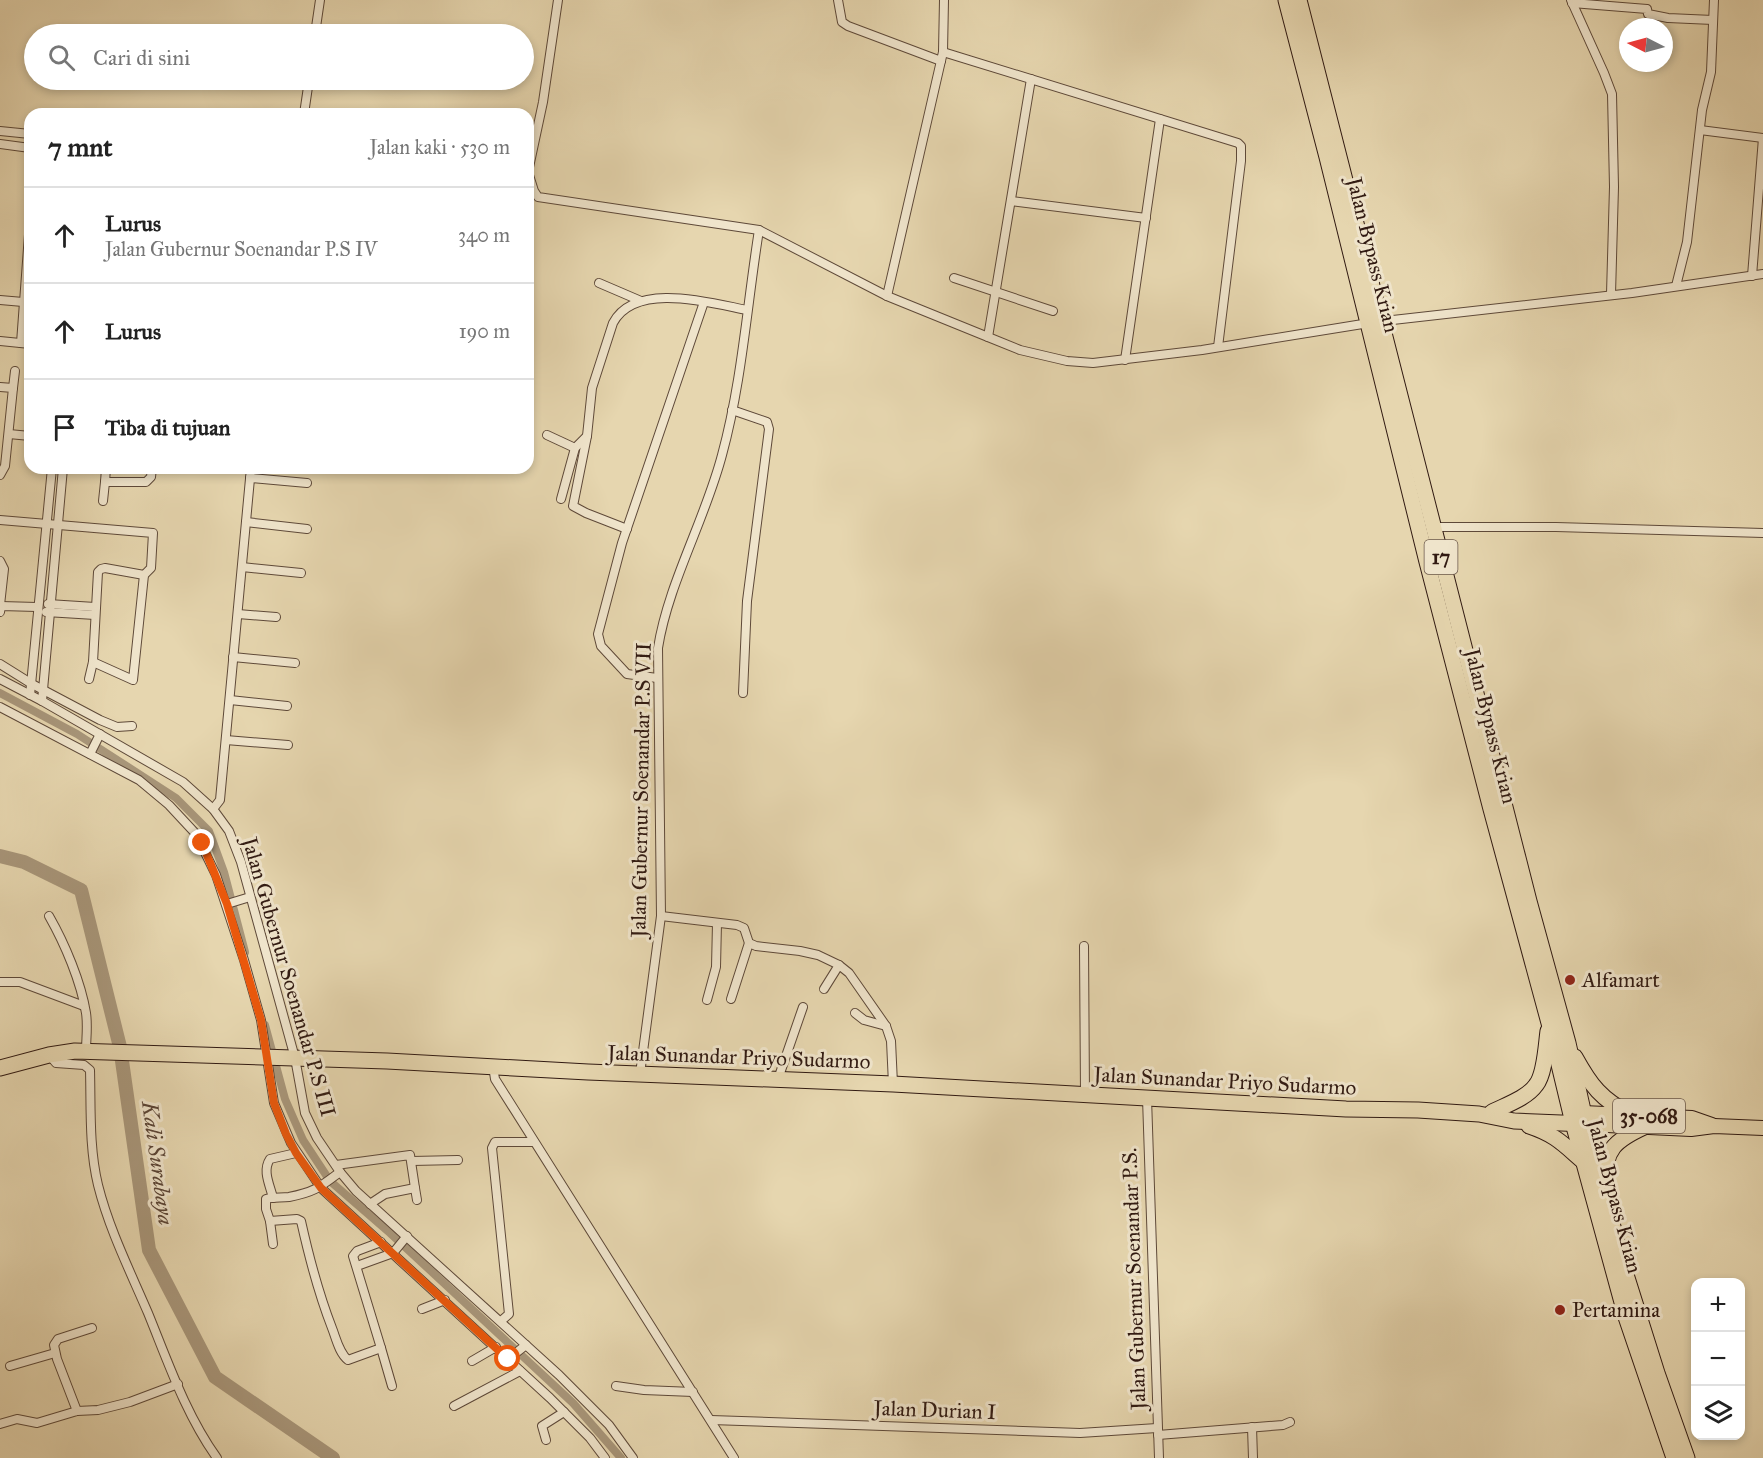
<!DOCTYPE html>
<html lang="id">
<head>
<meta charset="utf-8">
<style>
  body { margin:0; font-family:"IM FELL Great Primer",serif; background:#f6f6f6; color:#222 }
  .controls { position:absolute; right:18px; bottom:18px; display:grid; overflow:hidden; border-radius:12px; box-shadow:0 3px 9px #0003 }
  .controls button { width:54px; height:54px; display:grid; place-items:center; padding:0; border:0; border-bottom:2px solid #e0e0e0; background:#fff; color:#222; font:30px sans-serif }
  .compass { position:absolute; left:1619px; top:18px; width:54px; height:54px; border-radius:50%; background:#fff; box-shadow:0 3px 9px #0003; rotate:276deg }
  .stop { position:absolute; width:18px; height:18px; margin:-14px; border:4px solid #ea580c; border-radius:50%; background:#fff }
  .stop.end { background:#ea580c; border-color:#fff; box-shadow:0 2px 6px #0008 }
  .list { margin:0; padding:0; list-style:none }
  h2 { display:flex; justify-content:space-between; align-items:center; height:78px; margin:0; padding:0 24px; font-size:26px }
  h2 small { font-size:20px; font-weight:400; color:#767676 }
  .list li { display:grid; grid-template-columns:39px 1fr auto; gap:18px; align-items:center; box-sizing:border-box; height:96px; padding:0 24px; border-top:2px solid #e0e0e0 }
  .list b { display:block; font-size:22px; white-space:nowrap }
  .list p { margin:0; font-size:20px; white-space:nowrap; color:#767676 }
  .list em { font-size:20px; font-style:normal; color:#767676 }
  .icon { flex:none; width:33px; height:33px; fill:none; stroke:currentColor; stroke-width:2; stroke-linecap:round; stroke-linejoin:round }
  .map { position:relative; flex:none; width:1763px; height:1458px; overflow:hidden }
  .search { position:absolute; background:#fff; box-shadow:0 3px 9px #0003; left:24px; top:24px; width:510px; height:66px; display:flex; align-items:center; gap:15px; box-sizing:border-box; padding:0 21px; border-radius:33px; color:#767676; font-size:22px }
  .panel { position:absolute; background:#fff; box-shadow:0 3px 9px #0003; left:24px; top:108px; width:510px; height:366px; border-radius:18px }
  .map>svg:first-child { display:block }
  .lines { fill:none; stroke-linecap:round; stroke-linejoin:round }
  .canal { stroke:#a8967a; stroke-width:8 }
  .river { stroke:#a8967a; stroke-width:14 }
  .street-casing { stroke:#5e4939; stroke-width:10 }
  .primary-casing { stroke:#311a12; stroke-width:16 }
  .highway-casing { stroke:#311a12; stroke-width:17 }
  .street { stroke:#efe4cb; stroke-width:8 }
  .primary { stroke:#e6d6af; stroke-width:14 }
  .highway { stroke:#e6d6af; stroke-width:15 }
  .route { stroke:#ea580c; stroke-width:8 }
  .poi-dot { fill:#8f2418; stroke:#efe4cb; stroke-width:2 }
  .labels { text-anchor:middle; dominant-baseline:central; stroke-width:6; stroke-linejoin:round; paint-order:stroke }
  .shield { fill:#efe4cb; stroke:#6a574a; stroke-width:1.5 }
  .shield-label { font-size:20px; font-weight:bold; fill:#311a12 }
  .street-label { font-size:21px; fill:#311a12; stroke:#efe4cb }
  .poi-label { font-size:21px; fill:#311a12; stroke:#efe4cb; text-anchor:start }
  .water-label { font-size:22px; font-style:italic; fill:#5b4536; stroke:#efe4cb }
</style>
</head>
<body>
<div class="map">
<svg width="1763" height="1458" viewBox="0 0 1763 1458">
  <rect width="100%" height="100%" fill="#e6d6af"/>
  <filter id="stains"><feTurbulence type="fractalNoise" baseFrequency=".00333" numOctaves="4"/><feColorMatrix values="0 0 0 0 .2 0 0 0 0 .09 0 0 0 0 .02 0 0 0 .5 -.17"/></filter>
  <radialGradient id="worn" r=".72"><stop offset=".6" stop-color="#630" stop-opacity="0"/><stop offset="1" stop-color="#630" stop-opacity=".3"/></radialGradient>
  <g class="lines">
    <!-- canal -->
    <g class="canal">
      <polyline points="0,693 77,734 176,798 209,831 224,872 245,952"/>
      <polyline points="265,1025 285,1099 303,1140 330,1181 390,1233 573,1403 621,1458"/>
    </g>
    <!-- river -->
    <polyline class="river" points="0,856 24,862 81,890 120,1047 149,1250 215,1377 333,1458"/>
    <!-- street casing -->
    <g class="street-casing">
      <g id="street">
        <polyline points="838,0 842,22 848,26 941,61"/>
        <polyline points="1571,0 1604,73 1612,94 1614,187 1611,294"/>
        <polyline points="1572,3 1647,9 1648,14 1668,18 1713,20"/>
        <polyline points="315,34 320,0"/>
        <polyline points="943,52 1238,143 1241,146 1241,161 1218,347"/>
        <polyline points="304,114 309,80"/>
        <polyline points="1700,130 1763,138"/>
        <polyline points="0,131 30,134"/>
        <polyline points="0,144 30,148"/>
        <polyline points="528,172 534,191 538,197 759,230 887,296 988,337 1020,350 1067,361 1093,363 1202,350 1375,322 1632,293 1763,274"/>
        <polyline points="528,172 543,102 558,0"/>
        <polyline points="1011,201 1146,218"/>
        <polyline points="1752,276 1763,138"/>
        <polyline points="954,278 1053,311"/>
        <polyline points="599,283 641,301"/>
        <polyline points="1676,286 1687,242 1702,110 1711,72 1714,0"/>
        <polyline points="887,296 943,52 944,0"/>
        <polyline points="0,300 23,302"/>
        <polyline points="988,337 1031,79"/>
        <polyline points="0,341 30,344"/>
        <polyline points="21,343 30,221"/>
        <polyline points="1125,360 1160,119"/>
        <polyline points="0,387 13,388 5,466 0,475"/>
        <polyline points="13,388 15,371"/>
        <polyline points="732,410 767,422 769,429 747,601 743,693"/>
        <polyline points="9,434 30,436"/>
        <polyline points="547,435 575,448"/>
        <polyline points="587,436 573,506 586,513 627,529"/>
        <polyline points="250,478 307,483"/>
        <polyline points="105,482 106,468"/>
        <path d="M561 499 575 448 587 436 592 388 613 323C635 281 711 303 747 310"/>
        <polyline points="103,501 105,482 146,482 151,477 152,468"/>
        <polyline points="0,520 153,533 151,568 144,575 133,680 93,662"/>
        <polyline points="246,522 307,529"/>
        <polyline points="1433,527 1556,527 1763,533"/>
        <polyline points="0,561 4,569 0,605"/>
        <polyline points="242,567 301,573"/>
        <polyline points="48,604 95,607"/>
        <polyline points="0,612 1,606 37,607"/>
        <polyline points="46,612 95,615"/>
        <polyline points="238,614 276,617"/>
        <polyline points="233,657 295,663"/>
        <polyline points="0,664 32,684 100,720 117,727 132,726"/>
        <polyline points="657,678 627,674 601,646 598,634 622,543 704,302"/>
        <polyline points="0,679 42,701 183,782 213,809 229,831 241,862 295,1058 305,1113 317,1138 340,1172 356,1191 559,1375 609,1425 633,1458"/>
        <polyline points="89,679 93,662 98,572 101,569 105,568 144,575"/>
        <polyline points="30,695 52,468"/>
        <polyline points="230,700 287,706"/>
        <polyline points="42,701 63,468"/>
        <polyline points="0,707 139,780 169,805 196,834 216,875 244,960 261,1020 274,1103 291,1143 321,1188 550,1398 590,1438 605,1458"/>
        <polyline points="226,740 288,745"/>
        <polyline points="90,754 100,734"/>
        <polyline points="213,809 220,800 251,468"/>
        <polyline points="227,904 250,897"/>
        <path d="M49 916C65 944 81 982 86 1013 88 1026 86 1039 86 1051"/>
        <polyline points="661,916 737,925 744,928 749,943 756,946 800,951 818,955 839,965 849,973 886,1026 891,1041 893,1084"/>
        <polyline points="1084,946 1085,1095"/>
        <polyline points="0,982 20,982 84,1006"/>
        <polyline points="824,989 839,965"/>
        <polyline points="731,999 749,943"/>
        <polyline points="707,1000 716,967 717,923"/>
        <polyline points="855,1013 864,1020 886,1026"/>
        <path d="M49 1055 56 1063 84 1065 90 1070C91 1108 89 1148 98 1185 109 1229 130 1271 148 1313 168 1362 186 1415 217 1458"/>
        <polyline points="493,1066 495,1079 734,1458"/>
        <path d="M640 1074 661 916 658 648C668 584 705 520 722 455 742 382 747 305 759 230"/>
        <polyline points="778,1079 803,1007"/>
        <polyline points="1147,1098 1159,1458"/>
        <polyline points="412,1161 458,1160"/>
        <polyline points="336,1165 410,1155 415,1188 385,1194 370,1204"/>
        <polyline points="415,1188 417,1200"/>
        <path d="M273 1198C270 1185 262 1171 270 1159L296 1153"/>
        <path d="M270 1221 297 1219 301 1221C309 1257 318 1292 332 1328 336 1338 339 1353 348 1360L381 1348 353 1256 357 1251 381 1242"/>
        <path d="M273 1244 270 1221 266 1209V1199C273 1197 281 1198 289 1197 315 1192 320 1187 340 1172"/>
        <polyline points="357,1266 393,1253 407,1236"/>
        <polyline points="422,1309 445,1300"/>
        <polyline points="501,1321 509,1314 492,1148 495,1142 534,1142"/>
        <polyline points="381,1348 392,1386"/>
        <polyline points="508,1359 526,1345"/>
        <polyline points="472,1361 496,1347"/>
        <polyline points="10,1366 55,1353"/>
        <polyline points="616,1386 644,1390 693,1392"/>
        <polyline points="454,1406 520,1371"/>
        <polyline points="77,1411 57,1359 54,1345 58,1339 92,1328"/>
        <polyline points="711,1420 1080,1433 1157,1428"/>
        <polyline points="0,1424 17,1419 37,1423 77,1411 98,1410 130,1402 178,1384"/>
        <polyline points="1252,1427 1253,1458"/>
        <polyline points="1158,1435 1283,1425 1290,1422"/>
        <polyline points="546,1440 542,1426 564,1412"/>
      </g>
    </g>
    <!-- primary casing -->
    <g class="primary-casing">
      <g id="primary">
        <polyline points="1583,1113 1692,1118 1712,1125"/>
        <polyline points="1586,1124 1691,1129 1714,1126 1763,1128"/>
      </g>
    </g>
    <!-- highway casing -->
    <g class="highway-casing">
      <g id="highway">
        <polyline points="1286,0 1327,157 1427,562 1491,809 1549,1023 1573,1123 1626,1317 1674,1458"/>
        <polyline points="1299,0 1529,901 1568,1043 1586,1124 1623,1265 1657,1373 1687,1458"/>
        <path d="M1575 1057C1591 1086 1601 1099 1631 1115"/>
        <polyline points="0,1068 49,1055 75,1051 387,1061 588,1072 893,1084 1346,1109 1418,1110 1479,1114 1514,1121 1586,1124"/>
        <path d="M1492 1112C1506 1105 1527 1098 1536 1085 1545 1074 1546 1045 1548 1031"/>
        <path d="M1529 1126C1556 1135 1563 1144 1584 1162"/>
        <path d="M1605 1182C1604 1149 1616 1140 1644 1127"/>
      </g>
    </g>
    <!-- street -->
    <use href="#street" class="street"/>
    <!-- primary -->
    <use href="#primary" class="primary"/>
    <!-- highway -->
    <use href="#highway" class="highway"/>
  </g>
  <g class="lines">
    <!-- route -->
    <polyline class="route" points="202,843 227,904 261,1020 274,1103 286,1134 296,1153 321,1188 508,1359"/>
  </g>
  <!-- markers -->
  <g class="poi-dot">
    <circle cx="1570" cy="980" r="6"/>
    <circle cx="1560" cy="1310" r="6"/>
  </g>
  <g class="labels">
    <!-- shield labels -->
    <g class="shield">
      <rect x="1424.5" y="540" width="33" height="34" rx="4.5"/>
      <rect x="1613" y="1099" width="72" height="34" rx="4.5"/>
    </g>
    <g class="shield-label">
      <text x="1441" y="557">17</text>
      <text x="1649" y="1116">35-068</text>
    </g>
    <!-- street labels -->
    <g class="street-label">
      <text transform="translate(1373 255) rotate(76)">Jalan Bypass Krian</text>
      <text transform="translate(1491 726) rotate(76)">Jalan Bypass Krian</text>
      <text transform="translate(641 790) rotate(-89)">Jalan Gubernur Soenandar P.S VII</text>
      <text transform="translate(289 977) rotate(74)">Jalan Gubernur Soenandar P.S III</text>
      <text transform="translate(739 1057) rotate(2)">Jalan Sunandar Priyo Sudarmo</text>
      <text transform="translate(1225 1081) rotate(3)">Jalan Sunandar Priyo Sudarmo</text>
      <text transform="translate(1615 1196) rotate(75)">Jalan Bypass Krian</text>
      <text transform="translate(1134 1279) rotate(-92)">Jalan Gubernur Soenandar P.S.</text>
      <text transform="translate(935 1410) rotate(2)">Jalan Durian I</text>
    </g>
    <!-- poi labels -->
    <g class="poi-label">
      <text x="1582" y="980">Alfamart</text>
      <text x="1572" y="1310">Pertamina</text>
    </g>
    <!-- water labels -->
    <g class="water-label">
      <text transform="translate(158 1163) rotate(82)">Kali Surabaya</text>
    </g>
  </g>
  <rect width="100%" height="100%" filter="url(#stains)"/>
  <rect width="100%" height="100%" fill="url(#worn)"/>
</svg>
<div class="controls">
<button>+</button>
<button>−</button>
<button><svg class="icon" aria-label="layers" viewBox="0 0 24 24"><path d="M12 4l9 5-9 5-9-5zM3 14l9 5 9-5"/></svg></button>
</div>
<svg class="compass" viewBox="-18 -18 36 36"><path d="M0-13l5 13h-10z" fill="#e53935"/><path d="M0 13l5-13h-10z" fill="#767676"/></svg>
<div class="stop" style="left:508px;top:1359px"></div>
<div class="stop end" style="left:202px;top:843px"></div>
<div class="search"><svg class="icon" aria-label="search" viewBox="0 0 24 24"><circle cx="10" cy="10" r="6"/><path d="M15 15l6 6"/></svg>Cari di sini</div>
<section class="panel">
<h2>7 mnt<small>Jalan kaki · 530 m</small></h2>
<ul class="list">
<li><svg class="icon" aria-label="ahead" viewBox="0 0 24 24"><path d="M12 20V5M6 11l6-6 6 6"/></svg><div><b>Lurus</b><p>Jalan Gubernur Soenandar P.S IV</p></div><em>340 m</em></li>
<li><svg class="icon" aria-label="ahead" viewBox="0 0 24 24"><path d="M12 20V5M6 11l6-6 6 6"/></svg><div><b>Lurus</b></div><em>190 m</em></li>
<li><svg class="icon" aria-label="arrive" viewBox="0 0 24 24"><path d="M6 21V4h12l-3 4 3 4H6"/></svg><div><b>Tiba di tujuan</b></div></li>
</ul>
</section>
</div>
</body>
</html>
